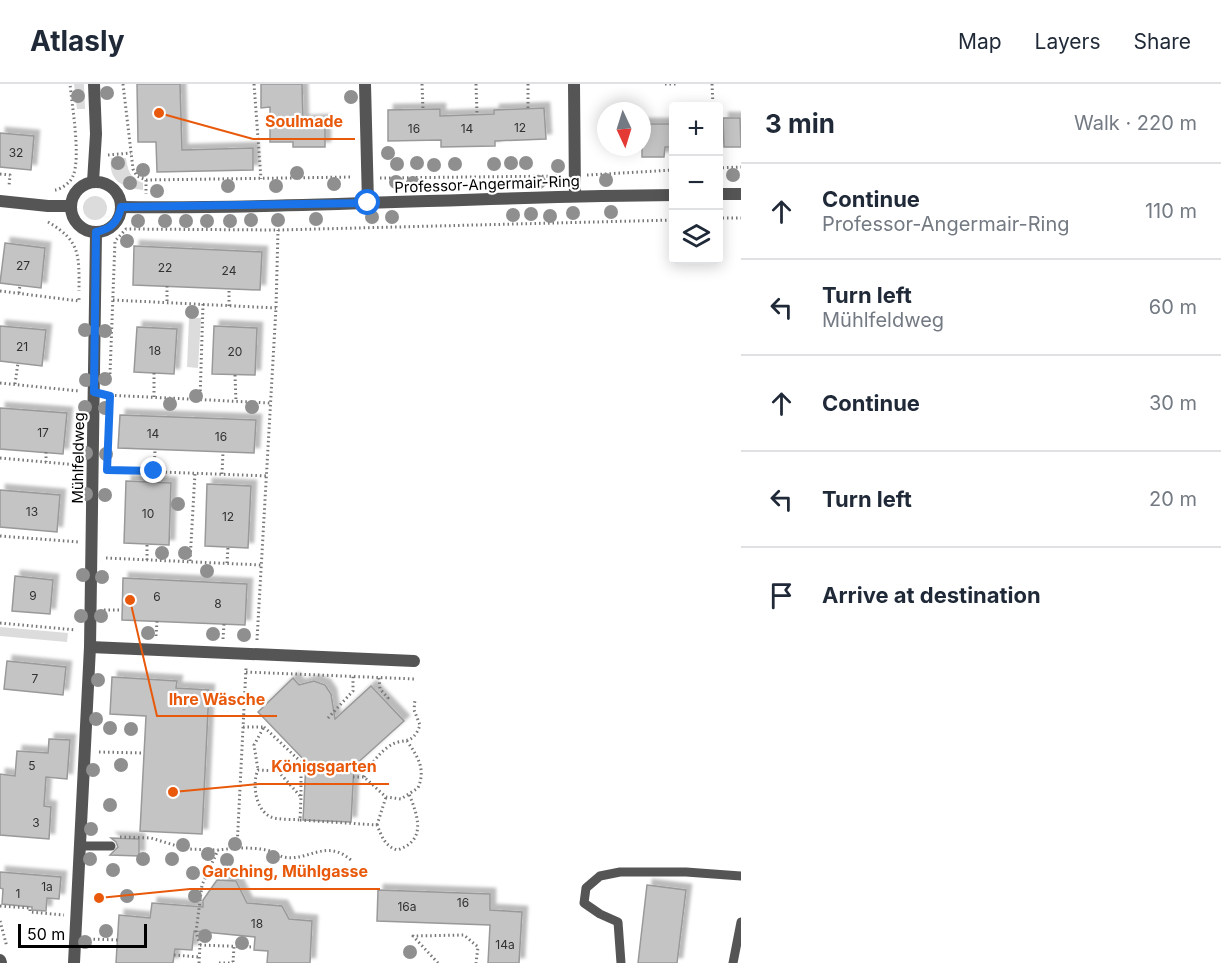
<!DOCTYPE html>
<html lang="en">
<head>
<meta charset="utf-8">
<style>
  body { margin:0; font-family:Inter,sans-serif; background:#f2f2f3; color:#1f2937 }
  .controls { position:absolute; right:18px; top:18px; display:grid; overflow:hidden; border-radius:6px; box-shadow:0 3px 15px #0003 }
  .controls button { width:54px; height:54px; display:grid; place-items:center; padding:0; border:0; border-bottom:2px solid #e0e1e3; background:#fff; color:#1f2937; font:30px sans-serif }
  .compass { position:absolute; left:597px; top:18px; width:54px; height:54px; border-radius:50%; background:#fff; box-shadow:0 3px 15px #0003; rotate:176deg }
  .scale { position:absolute; left:18px; bottom:15px; width:129px; box-sizing:border-box; padding-left:6px; border:3px solid #000; border-top:0; font-size:16px; line-height:21px; white-space:nowrap; color:#000; -webkit-text-stroke:4px #fff; paint-order:stroke }
  .stop { position:absolute; width:18px; height:18px; margin:-14px; border:4px solid #1a73e8; border-radius:50%; background:#fff }
  .stop.end { background:#1a73e8; border-color:#fff; box-shadow:0 2px 6px #0008 }
  .list { margin:0; padding:0; list-style:none }
  h2 { display:flex; justify-content:space-between; align-items:center; height:78px; margin:0; padding:0 24px; font-size:26px }
  h2 small { font-size:20px; font-weight:400; color:#747a83 }
  .list li { display:grid; grid-template-columns:39px 1fr auto; gap:18px; align-items:center; box-sizing:border-box; height:96px; padding:0 24px; border-top:2px solid #e0e1e3 }
  .list b { display:block; font-size:22px; white-space:nowrap }
  .list p { margin:0; font-size:20px; white-space:nowrap; color:#747a83 }
  .list em { font-size:20px; font-style:normal; color:#747a83 }
  .icon { flex:none; width:33px; height:33px; fill:none; stroke:currentColor; stroke-width:2; stroke-linecap:round; stroke-linejoin:round }
  .map { position:relative; flex:none; width:741px; height:879px; overflow:hidden }
  header { display:flex; align-items:center; gap:36px; box-sizing:border-box; height:84px; padding:0 30px; background:#fff; border-bottom:2px solid #e0e1e3 }
  header strong { font-size:28px }
  nav { display:flex; gap:33px; margin-inline-start:auto; font-size:21px }
  main { display:flex }
  aside { flex:1; background:#fff }
  .map>svg:first-child { display:block }
  .green { fill:#dcdcdc }
  .building { fill:#c4c4c4; stroke:#999; stroke-width:1.5; filter:url(#shadow) }
  .lines { fill:none; stroke-linecap:round; stroke-linejoin:round }
  .path { stroke:#777; stroke-width:3; stroke-dasharray:1.5 3; stroke-linecap:butt }
  .service { stroke:#555; stroke-width:9 }
  .minor { stroke:#555; stroke-width:12 }
  .tree { fill:#8f8f8f }
  .route { stroke:#1a73e8; stroke-width:8 }
  .labels { text-anchor:middle; dominant-baseline:central; stroke-width:4.5; stroke-linejoin:round; paint-order:stroke }
  .number-label { font-size:12px; fill:#313131 }
  .street-label { font-size:15px; fill:#000; stroke:#fff }
  .leader { fill:none; stroke:#e8590c; stroke-width:2 }
  .callout-dot { fill:#e8590c; stroke:#fff; stroke-width:2 }
  .callout-label { font-size:16px; text-anchor:middle; font-weight:bold; fill:#e8590c; stroke:#fff; stroke-width:4.5; stroke-linejoin:round; paint-order:stroke }
</style>
</head>
<body>
<header>
<strong>Atlasly</strong>
<nav><a>Map</a><a>Layers</a><a>Share</a></nav>
</header>
<main>
<div class="map">
<svg width="741" height="879" viewBox="0 0 741 879">
  <defs>
    <filter id="shadow"><feDropShadow dx="5.5" dy="-5.5" stdDeviation="1.5" flood-color="#0004"/></filter>
  </defs>
  <rect width="100%" height="100%" fill="#fff"/>
  <!-- green -->
  <g class="green">
    <polygon points="74,0 84,0 85,25 77,25"/>
    <path d="M111 74H126C128 87 130 94 143 99V106C123 104 108 97 111 74Z"/>
    <circle cx="95" cy="124" r="12"/>
    <polygon points="189,234 201,234 198,284 187,283"/>
    <polygon points="0,543 68,549 67,558 0,552"/>
  </g>
  <!-- building -->
  <g class="building">
    <polygon points="137,0 180,0 182,66 253,64 253,86 157,88 156,58 138,58"/>
    <polygon points="261,0 302,0 303,37 325,36 325,63 293,63 293,58 270,58 270,23 261,24"/>
    <polygon points="544,24 546,55 495,57 495,62 441,63 441,56 388,57 388,26 440,25 440,32 494,30 494,26"/>
    <polygon points="723,34 740,34 741,63 724,63"/>
    <polygon points="642,40 674,40 674,63 665,63 664,73 642,73"/>
    <polygon points="0,49 34,52 31,86 0,83"/>
    <polygon points="5,159 45,164 41,204 0,199"/>
    <polygon points="134,162 262,168 260,206 133,201"/>
    <polygon points="0,242 46,246 42,282 0,277"/>
    <polygon points="214,242 257,244 255,291 212,290"/>
    <polygon points="137,243 177,245 174,290 134,288"/>
    <polygon points="0,324 67,329 63,370 0,365"/>
    <polygon points="120,331 256,336 254,369 118,364"/>
    <polygon points="126,397 171,399 169,461 124,459"/>
    <polygon points="207,400 251,402 248,464 205,462"/>
    <polygon points="0,406 60,411 57,448 0,443"/>
    <polygon points="15,492 53,496 50,530 12,527"/>
    <polygon points="123,494 247,500 245,541 122,536"/>
    <polygon points="7,577 66,583 63,611 4,605"/>
    <polygon points="112,593 177,597 176,604 209,606 202,750 140,747 146,632 110,630"/>
    <polygon points="293,594 299,601 314,597 325,601 331,610 335,635 371,602 404,637 354,682 351,738 303,736 306,678 258,628"/>
    <polygon points="49,655 70,656 67,695 46,693 44,722 51,723 49,755 0,751 0,690 15,692 17,667 48,669"/>
    <polygon points="111,754 139,755 139,772 110,771 118,763 116,758"/>
    <polygon points="0,788 61,793 59,815 47,814 46,827 32,826 32,823 2,820 3,805 0,804"/>
    <polygon points="217,796 236,797 247,819 282,822 289,835 312,837 310,879 267,879 268,867 254,866 255,853 194,847 192,866 175,865 173,879 116,879 119,831 150,834 152,819 203,823 203,816"/>
    <polygon points="647,801 686,806 677,879 638,879"/>
    <polygon points="378,806 490,810 490,826 522,828 519,879 488,879 490,841 377,837"/>
  </g>
  <g class="lines">
    <!-- path -->
    <g class="path">
      <polyline points="123,0 133,85 137,92 146,96 353,93"/>
      <polyline points="254,0 261,95"/>
      <polyline points="422,0 423,25"/>
      <polyline points="476,0 477,31"/>
      <polyline points="528,0 528,25"/>
      <polyline points="665,0 677,0"/>
      <polyline points="712,0 713,22"/>
      <polyline points="108,71 131,69"/>
      <polyline points="718,84 741,83"/>
      <polyline points="0,90 10,91 9,102"/>
      <polyline points="587,91 674,86"/>
      <polyline points="380,94 563,92"/>
      <polyline points="146,96 146,110"/>
      <path d="M55 106C62 105 71 98 73 92 81 73 72 22 70 0"/>
      <polyline points="718,134 741,134"/>
      <path d="M48 138C81 157 79 172 79 207"/>
      <polyline points="167,202 167,219"/>
      <polyline points="0,207 79,217 79,214"/>
      <polyline points="19,209 20,201"/>
      <polyline points="113,216 276,224"/>
      <polyline points="229,222 229,206"/>
      <polyline points="154,289 154,314"/>
      <polyline points="110,290 115,157 126,145 278,146 674,136"/>
      <polyline points="235,291 236,318"/>
      <polyline points="0,299 79,307"/>
      <polyline points="15,300 18,279"/>
      <polyline points="106,311 270,319"/>
      <polyline points="200,316 203,220"/>
      <polyline points="46,368 46,378"/>
      <polyline points="0,374 78,381"/>
      <polyline points="107,386 268,392"/>
      <polyline points="154,387 155,366"/>
      <polyline points="222,390 223,368"/>
      <polyline points="0,452 79,458"/>
      <polyline points="106,474 261,481"/>
      <polyline points="147,476 147,460"/>
      <polyline points="190,477 195,389"/>
      <polyline points="227,479 228,463"/>
      <polyline points="104,526 122,526"/>
      <polyline points="0,539 76,546"/>
      <polyline points="156,552 157,537"/>
      <polyline points="223,555 224,540"/>
      <polyline points="257,556 276,224 278,146"/>
      <polyline points="246,588 414,595"/>
      <polyline points="379,594 380,605 388,614 386,617"/>
      <polyline points="328,634 353,607 353,591"/>
      <polyline points="243,643 264,643 254,661 258,686"/>
      <path d="M264 643 301 678 278 687 258 686C252 699 255 726 271 733 279 736 291 735 300 736L301 713 278 687"/>
      <polyline points="99,668 144,669"/>
      <path d="M353 693H364L386 713 401 715 418 704C426 685 418 673 407 657"/>
      <path d="M364 693C370 682 377 671 388 663 402 652 412 664 420 641L414 626 415 615"/>
      <polyline points="301,712 301,678"/>
      <path d="M300 736 377 741C382 753 385 762 397 766 427 757 418 732 409 710"/>
      <polyline points="377,741 386,713"/>
      <polyline points="120,753 151,754 187,765 218,766 237,764 246,584"/>
      <path d="M237 764C248 764 260 764 270 767 275 769 279 772 283 773 309 778 325 754 351 776"/>
      <polyline points="0,822 30,824 30,828 64,831"/>
      <polyline points="0,837 7,863"/>
      <polyline points="89,855 118,856"/>
      <polyline points="200,861 254,863"/>
      <polyline points="174,871 199,873"/>
      <polyline points="233,878 234,863"/>
      <polyline points="199,879 200,861 196,848 202,801 218,766"/>
      <polyline points="219,879 233,879"/>
      <polyline points="438,879 413,852 464,851 478,863 476,879"/>
    </g>
    <!-- service -->
    <g class="service">
      <polyline points="80,762 111,762"/>
      <polyline points="621,879 618,838 600,830 584,819 586,804 600,792 620,788 686,788 741,792"/>
      <polyline points="733,879 741,838"/>
    </g>
    <!-- minor -->
    <g class="minor">
      <polyline points="365,0 368,119"/>
      <polyline points="574,0 575,112"/>
      <circle cx="96" cy="123" r="25"/>
      <polyline points="93,98 96,50 94,0"/>
      <polyline points="718,110 741,110"/>
      <polyline points="0,117 48,122 70,122"/>
      <path d="M121 123C305 125 489 112 674 111"/>
      <polyline points="90,563 414,577"/>
      <polyline points="0,876 1,879"/>
      <polyline points="74,879 90,563 96,149"/>
    </g>
  </g>
  <!-- trees -->
  <g class="tree">
    <circle cx="107" cy="9" r="7"/>
    <circle cx="78" cy="12" r="7"/>
    <circle cx="351" cy="13" r="7"/>
    <circle cx="388" cy="69" r="7"/>
    <circle cx="118" cy="79" r="7"/>
    <circle cx="417" cy="79" r="7"/>
    <circle cx="511" cy="79" r="7"/>
    <circle cx="526" cy="79" r="7"/>
    <circle cx="397" cy="80" r="7"/>
    <circle cx="455" cy="80" r="7"/>
    <circle cx="494" cy="80" r="7"/>
    <circle cx="434" cy="81" r="7"/>
    <circle cx="558" cy="82" r="7"/>
    <circle cx="143" cy="86" r="7"/>
    <circle cx="297" cy="89" r="7"/>
    <circle cx="733" cy="91" r="7"/>
    <circle cx="606" cy="96" r="7"/>
    <circle cx="396" cy="98" r="7"/>
    <circle cx="539" cy="98" r="7"/>
    <circle cx="130" cy="99" r="7"/>
    <circle cx="413" cy="99" r="7"/>
    <circle cx="334" cy="100" r="7"/>
    <circle cx="228" cy="102" r="7"/>
    <circle cx="276" cy="102" r="7"/>
    <circle cx="157" cy="107" r="7"/>
    <circle cx="611" cy="128" r="7"/>
    <circle cx="573" cy="129" r="7"/>
    <circle cx="531" cy="130" r="7"/>
    <circle cx="513" cy="131" r="7"/>
    <circle cx="550" cy="132" r="7"/>
    <circle cx="372" cy="133" r="7"/>
    <circle cx="392" cy="133" r="7"/>
    <circle cx="316" cy="135" r="7"/>
    <circle cx="251" cy="136" r="7"/>
    <circle cx="278" cy="136" r="7"/>
    <circle cx="138" cy="137" r="7"/>
    <circle cx="165" cy="137" r="7"/>
    <circle cx="186" cy="137" r="7"/>
    <circle cx="207" cy="137" r="7"/>
    <circle cx="230" cy="137" r="7"/>
    <circle cx="127" cy="157" r="7"/>
    <circle cx="192" cy="228" r="7"/>
    <circle cx="85" cy="246" r="7"/>
    <circle cx="105" cy="247" r="7"/>
    <circle cx="105" cy="295" r="7"/>
    <circle cx="86" cy="296" r="7"/>
    <circle cx="196" cy="312" r="7"/>
    <circle cx="170" cy="320" r="7"/>
    <circle cx="85" cy="323" r="7"/>
    <circle cx="252" cy="323" r="7"/>
    <circle cx="105" cy="324" r="7"/>
    <circle cx="86" cy="369" r="7"/>
    <circle cx="106" cy="370" r="7"/>
    <circle cx="86" cy="410" r="7"/>
    <circle cx="105" cy="411" r="7"/>
    <circle cx="178" cy="420" r="7"/>
    <circle cx="162" cy="469" r="7"/>
    <circle cx="185" cy="469" r="7"/>
    <circle cx="207" cy="487" r="7"/>
    <circle cx="83" cy="491" r="7"/>
    <circle cx="102" cy="493" r="7"/>
    <circle cx="81" cy="532" r="7"/>
    <circle cx="101" cy="532" r="7"/>
    <circle cx="148" cy="549" r="7"/>
    <circle cx="213" cy="550" r="7"/>
    <circle cx="244" cy="551" r="7"/>
    <circle cx="98" cy="596" r="7"/>
    <circle cx="96" cy="635" r="7"/>
    <circle cx="110" cy="644" r="7"/>
    <circle cx="131" cy="645" r="7"/>
    <circle cx="121" cy="681" r="7"/>
    <circle cx="93" cy="686" r="7"/>
    <circle cx="110" cy="721" r="7"/>
    <circle cx="91" cy="745" r="7"/>
    <circle cx="235" cy="760" r="7"/>
    <circle cx="183" cy="761" r="7"/>
    <circle cx="208" cy="770" r="7"/>
    <circle cx="273" cy="773" r="7"/>
    <circle cx="90" cy="775" r="7"/>
    <circle cx="143" cy="775" r="7"/>
    <circle cx="172" cy="775" r="7"/>
    <circle cx="227" cy="776" r="7"/>
    <circle cx="113" cy="786" r="7"/>
    <circle cx="193" cy="789" r="7"/>
    <circle cx="127" cy="812" r="7"/>
    <circle cx="195" cy="812" r="7"/>
    <circle cx="106" cy="847" r="7"/>
    <circle cx="205" cy="852" r="7"/>
    <circle cx="85" cy="858" r="7"/>
    <circle cx="242" cy="859" r="7"/>
    <circle cx="410" cy="868" r="7"/>
  </g>
  <g class="lines">
    <!-- route -->
    <path class="route" d="M154 387 107 386 110 312 94 308 96 148C111 145 118 138 121 123L368 119"/>
  </g>
  <g class="labels">
    <!-- number labels -->
    <g class="number-label">
      <text x="520" y="43">12</text>
      <text x="414" y="44">16</text>
      <text x="467" y="44">14</text>
      <text x="16" y="68">32</text>
      <text x="23" y="181">27</text>
      <text x="165" y="183">22</text>
      <text x="229" y="186">24</text>
      <text x="22" y="262">21</text>
      <text x="155" y="266">18</text>
      <text x="235" y="267">20</text>
      <text x="43" y="348">17</text>
      <text x="153" y="349">14</text>
      <text x="221" y="352">16</text>
      <text x="32" y="427">13</text>
      <text x="148" y="429">10</text>
      <text x="228" y="432">12</text>
      <text x="33" y="511">9</text>
      <text x="157" y="512">6</text>
      <text x="218" y="519">8</text>
      <text x="35" y="594">7</text>
      <text x="32" y="681">5</text>
      <text x="36" y="738">3</text>
      <text x="47" y="802">1a</text>
      <text x="18" y="809">1</text>
      <text x="463" y="818">16</text>
      <text x="407" y="822">16a</text>
      <text x="257" y="839">18</text>
      <text x="505" y="860">14a</text>
    </g>
    <!-- street labels -->
    <g class="street-label">
      <text transform="translate(487 100) rotate(-2)">Professor-Angermair-Ring</text>
      <text transform="translate(78 374) rotate(-89)">Mühlfeldweg</text>
    </g>
  </g>
  <!-- callouts -->
  <path class="leader" d="M159 29L253 55H355M130 516L157 632H277M173 708L259 700H389M99 814L190 805H380"/>
  <g class="callout-dot">
    <circle cx="159" cy="29" r="6"/>
    <circle cx="130" cy="516" r="6"/>
    <circle cx="173" cy="708" r="6"/>
    <circle cx="99" cy="814" r="6"/>
  </g>
  <g class="callout-label">
    <text x="304" y="43">Soulmade</text>
    <text x="217" y="621">Ihre Wäsche</text>
    <text x="324" y="688">Königsgarten</text>
    <text x="285" y="793">Garching, Mühlgasse</text>
  </g>
</svg>
<div class="controls">
<button>+</button>
<button>−</button>
<button><svg class="icon" aria-label="layers" viewBox="0 0 24 24"><path d="M12 4l9 5-9 5-9-5zM3 14l9 5 9-5"/></svg></button>
</div>
<svg class="compass" viewBox="-18 -18 36 36"><path d="M0-13l5 13h-10z" fill="#e53935"/><path d="M0 13l5-13h-10z" fill="#747a83"/></svg>
<div class="scale">50 m</div>
<div class="stop" style="left:368px;top:119px"></div>
<div class="stop end" style="left:154px;top:387px"></div>
</div>
<aside>
<h2>3 min<small>Walk · 220 m</small></h2>
<ul class="list">
<li><svg class="icon" aria-label="ahead" viewBox="0 0 24 24"><path d="M12 20V5M6 11l6-6 6 6"/></svg><div><b>Continue</b><p>Professor-Angermair-Ring</p></div><em>110 m</em></li>
<li><svg class="icon" aria-label="left" viewBox="0 0 24 24"><path d="M17 20v-9H6M10 6l-5 5 5 5"/></svg><div><b>Turn left</b><p>Mühlfeldweg</p></div><em>60 m</em></li>
<li><svg class="icon" aria-label="ahead" viewBox="0 0 24 24"><path d="M12 20V5M6 11l6-6 6 6"/></svg><div><b>Continue</b></div><em>30 m</em></li>
<li><svg class="icon" aria-label="left" viewBox="0 0 24 24"><path d="M17 20v-9H6M10 6l-5 5 5 5"/></svg><div><b>Turn left</b></div><em>20 m</em></li>
<li><svg class="icon" aria-label="arrive" viewBox="0 0 24 24"><path d="M6 21V4h12l-3 4 3 4H6"/></svg><div><b>Arrive at destination</b></div></li>
</ul>
</aside>
</main>
</body>
</html>
